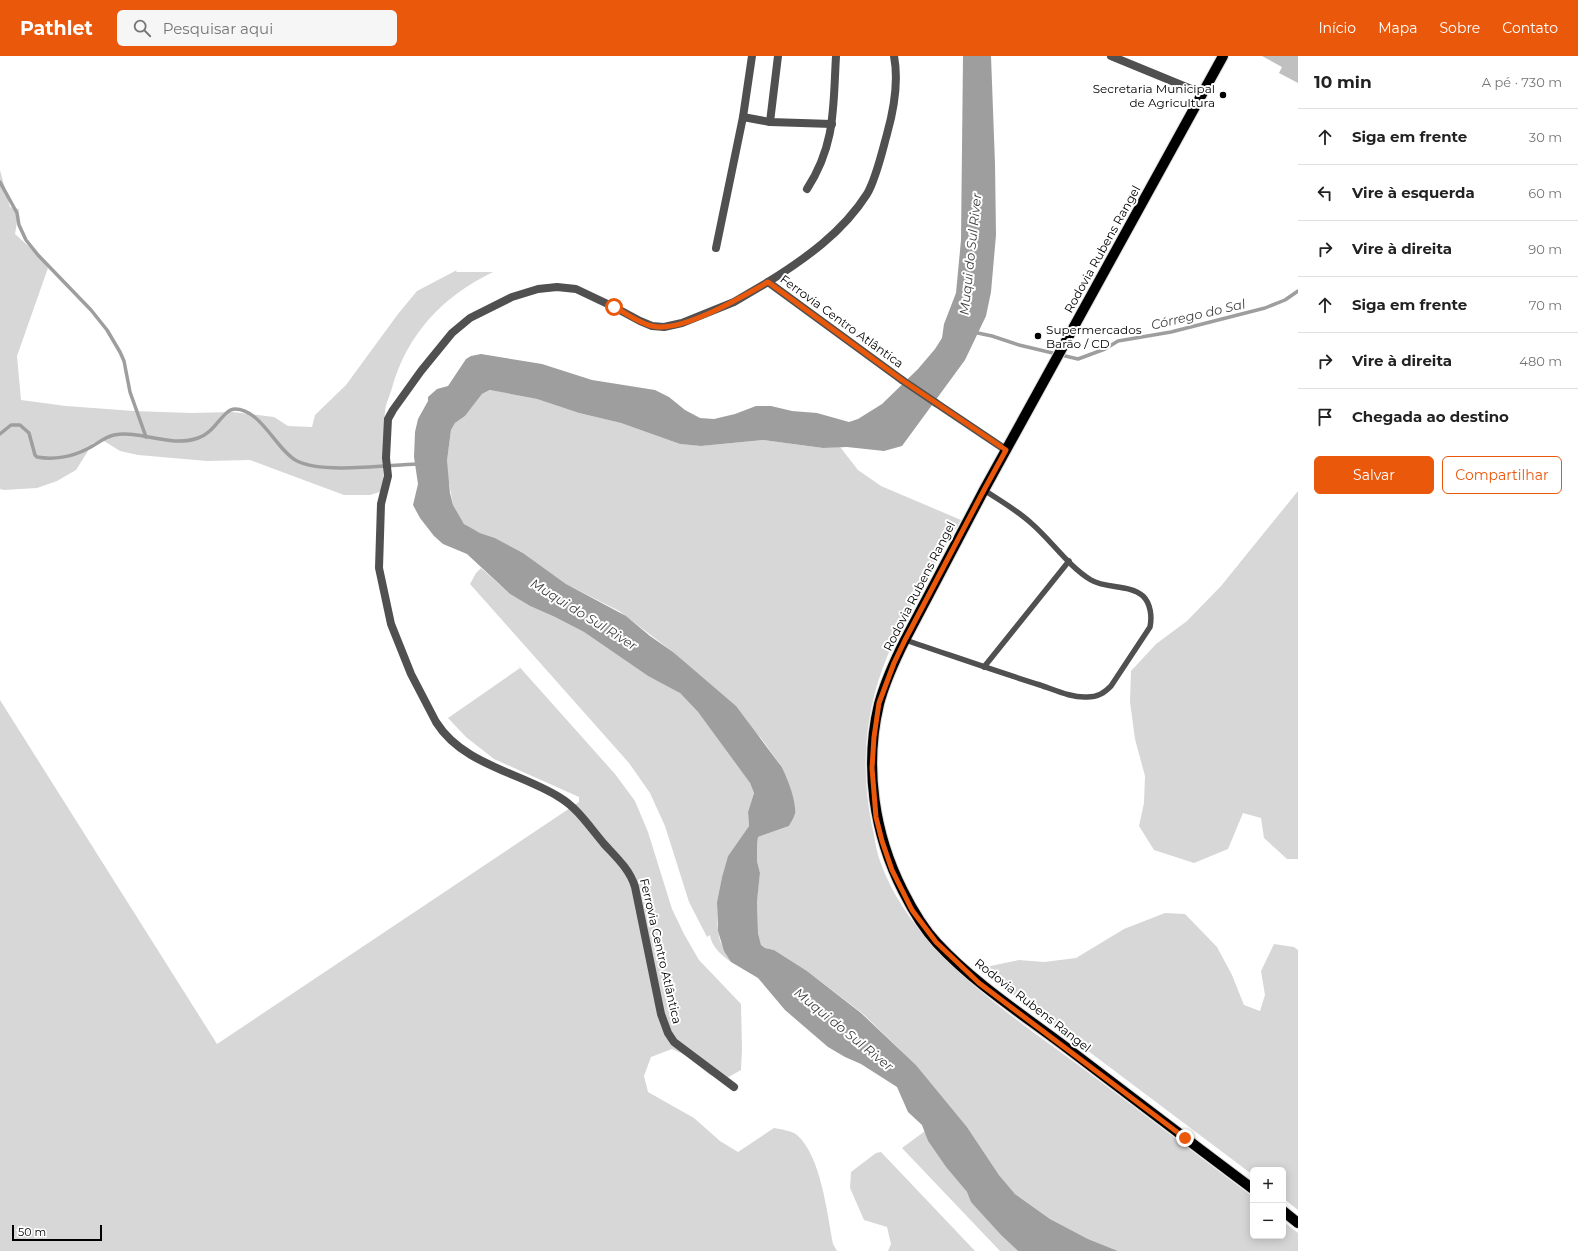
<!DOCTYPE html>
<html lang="pt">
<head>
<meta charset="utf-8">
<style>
  body { margin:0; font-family:Montserrat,sans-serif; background:#f6f6f6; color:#222 }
  .controls { position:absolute; right:12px; bottom:12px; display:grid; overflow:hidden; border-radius:6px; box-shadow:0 2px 10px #0003 }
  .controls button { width:36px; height:36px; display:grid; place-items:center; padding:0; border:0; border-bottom:1px solid #e0e0e0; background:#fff; color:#222; font:20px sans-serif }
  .scale { position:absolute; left:12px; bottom:10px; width:90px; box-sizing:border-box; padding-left:4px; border:2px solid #000; border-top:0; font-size:11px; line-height:14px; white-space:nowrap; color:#000; -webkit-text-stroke:3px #fff; paint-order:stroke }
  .stop { position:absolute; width:12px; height:12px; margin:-9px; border:3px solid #ea580c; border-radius:50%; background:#fff }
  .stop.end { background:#ea580c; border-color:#fff; box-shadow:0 1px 4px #0008 }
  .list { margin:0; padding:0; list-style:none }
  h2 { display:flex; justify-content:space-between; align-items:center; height:52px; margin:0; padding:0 16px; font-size:17px }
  h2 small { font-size:13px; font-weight:400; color:#767676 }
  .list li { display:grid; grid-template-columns:26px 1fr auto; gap:12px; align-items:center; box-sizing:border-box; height:56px; padding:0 16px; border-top:1px solid #e0e0e0 }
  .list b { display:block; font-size:15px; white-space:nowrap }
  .list em { font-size:13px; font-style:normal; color:#767676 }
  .actions { display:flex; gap:8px; padding:12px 16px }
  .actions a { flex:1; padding:9px 0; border:1px solid #ea580c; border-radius:6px; text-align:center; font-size:14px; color:#ea580c }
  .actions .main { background:#ea580c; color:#fff }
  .icon { flex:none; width:22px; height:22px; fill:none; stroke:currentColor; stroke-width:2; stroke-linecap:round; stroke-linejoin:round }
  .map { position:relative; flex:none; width:1298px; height:1195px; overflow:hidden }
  header { display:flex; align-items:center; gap:24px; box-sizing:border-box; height:56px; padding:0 20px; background:#ea580c; color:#fff }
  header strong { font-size:19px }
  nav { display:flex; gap:22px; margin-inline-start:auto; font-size:14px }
  .search { width:280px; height:36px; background:#f6f6f6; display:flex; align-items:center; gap:10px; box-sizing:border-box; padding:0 14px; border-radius:6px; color:#767676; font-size:15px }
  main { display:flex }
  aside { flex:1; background:#fff }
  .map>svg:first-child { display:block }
  .green { fill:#d7d7d7 }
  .water { fill:#9e9e9e }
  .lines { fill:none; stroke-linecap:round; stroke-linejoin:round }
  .stream { stroke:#9e9e9e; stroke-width:3.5 }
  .building { fill:#c0c0c0 }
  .primary-casing { stroke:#dbdbdb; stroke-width:12 }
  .service { stroke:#505050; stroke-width:5.5 }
  .minor { stroke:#505050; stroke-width:8 }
  .tertiary { stroke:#505050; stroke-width:8 }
  .primary { stroke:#000; stroke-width:10 }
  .route { stroke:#ea580c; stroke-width:5 }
  .poi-dot { fill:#000; stroke:#fff; stroke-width:1.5 }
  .labels { text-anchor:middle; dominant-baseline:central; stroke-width:4; stroke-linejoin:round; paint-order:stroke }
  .poi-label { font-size:12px; fill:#000; stroke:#fff; text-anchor:end }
  .street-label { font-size:12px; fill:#000; stroke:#fff }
  .water-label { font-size:13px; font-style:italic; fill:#3f3f3f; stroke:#fff }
</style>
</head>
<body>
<header>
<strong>Pathlet</strong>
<div class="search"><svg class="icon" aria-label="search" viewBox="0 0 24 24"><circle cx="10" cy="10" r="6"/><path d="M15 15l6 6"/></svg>Pesquisar aqui</div>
<nav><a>Início</a><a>Mapa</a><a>Sobre</a><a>Contato</a></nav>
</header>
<main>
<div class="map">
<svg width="1298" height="1195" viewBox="0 0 1298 1195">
  <rect width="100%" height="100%" fill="#fff"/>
  <!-- green -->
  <g class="green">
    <path d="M0 114 10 151 19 153 15 178 35 196 48 212 17 300 21 344 66 350 134 355 191 357 232 356 274 361 288 370 312 371 315 359 346 329 398 258 417 235 457 214 456 216H493C443 240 407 278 392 332 390 339 386 347 385 355 384 364 384 373 384 382 383 400 381 417 386 434L370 439H344L250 404 207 405 138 399 120 395 104 385 93 387 76 414 57 425 37 432 4 434 0 433Z"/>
    <path d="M491 334 537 343 579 357 621 367 680 388 701 390 763 384 823 392 840 391 858 414 881 430 961 464C928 521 886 584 872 649 863 689 864 731 872 770 875 782 876 794 880 805 913 898 1013 960 1089 1017 1144 1058 1198 1100 1253 1141V1180H1283V1165L1298 1177V1195H1118L1088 1183 1050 1163 1015 1138 999 1119 967 1071 916 1009 862 957 807 915 774 894 765 892 761 889 758 877 757 843 760 817 757 805V789L758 781 789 770 795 759 794 746 786 720 779 707 761 682 673 596 619 555 566 528 523 497 495 482 480 477 466 470 462 465 453 449 447 415V405L451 374 455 367 465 360 482 338Z"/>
    <polygon points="1298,435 1298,803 1287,803 1264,782 1261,762 1243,757 1228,793 1194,807 1154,794 1139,770 1144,747 1145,720 1135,683 1130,646 1131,615 1156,588 1187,565 1221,530"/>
    <path d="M481 512 510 538 530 550 555 561 584 576 648 620 678 635 698 656 750 727 754 737 748 756 749 770 728 800 722 821 717 846V868L720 885 731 906C722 900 711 890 710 879L707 881 689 846 665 770 650 737 629 707 470 528 476 517Z"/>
    <path d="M516 607 615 718 635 745 648 776 672 853 684 878 699 904 741 948 742 993 741 1014 725 1023 710 1019 685 999 672 993 651 1001 644 1020 648 1036 694 1062 720 1085 738 1096 774 1072C780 1073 792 1075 797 1079 821 1100 827 1157 833 1188L837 1195H0V644L217 988 579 746V741L494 703 466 681 448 662 520 612Z"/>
    <polygon points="1165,857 1185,858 1217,891 1232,919 1244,949 1260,955 1265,939 1261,915 1274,888 1294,891 1298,894 1298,1154 1283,1142 1283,1114 1253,1114 1253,1119 1019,943 981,912 1019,904 1044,906 1076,902 1124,873"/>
    <polygon points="925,1075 928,1085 946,1111 967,1136 972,1146 1001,1179 1018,1195 1000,1195 902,1092"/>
    <polygon points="881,1096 975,1195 888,1195 891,1188 887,1171 864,1164 850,1132 851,1116 876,1097"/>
  </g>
  <!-- water -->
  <path class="water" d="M963 0H991L995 108 996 179 991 236 986 260 965 304 902 390 884 395 847 391 823 392 763 384 701 390 680 388 621 367 579 357 537 343 490 334 482 338 465 360 455 367 451 374 447 405 450 437 453 449 464 468 480 477 495 482 523 497 566 528 626 560 650 580 673 596 736 650 781 710C787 720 797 747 795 758 794 762 791 766 789 770L758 781 757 789V805L760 817 757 845 758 877 761 889 765 892 774 894 807 915 861 957 916 1009 967 1071 999 1119 1015 1138 1050 1163 1088 1183 1118 1195H1018L1001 1179 971 1146 967 1136 946 1111 928 1085 922 1069 908 1056 897 1031 861 1008 845 1001 828 991 785 954 758 922 731 906 724 895 718 875 717 846 722 821 728 800 749 770 748 756 754 737 750 727 698 656 680 637 648 620 584 576 555 561 530 550 510 538 467 498 443 488 434 480 420 462 413 449 418 428 414 401 415 376 418 363 428 345V341L437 333 448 330 466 303 471 300 481 298 542 308 592 324 655 334 669 341 685 354 700 362 714 363 735 358 756 350H771L792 355 817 357 849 366 858 363 882 348 918 313 935 293 942 282 944 268 956 237 961 184Z"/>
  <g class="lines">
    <!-- stream -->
    <g class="stream">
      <polyline points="0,126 17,157 19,169 26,184 38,199 91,254 107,274 120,296 124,305 130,336 146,381"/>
      <polyline points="973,276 992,280 1019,289 1078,303 1105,293 1118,285 1171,276 1265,252 1285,244 1298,235"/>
      <path d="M0 378 11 369H20L29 377 35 399 37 401C53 404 72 401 87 393 96 389 104 381 114 379 142 374 169 392 198 382 215 377 223 353 235 353 261 353 277 395 297 405 323 418 386 409 417 408"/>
    </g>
  </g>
  <!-- building -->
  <polygon class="building" points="1262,0 1298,0 1298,27 1279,17 1282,11"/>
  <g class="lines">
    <!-- primary casing -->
    <g class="primary-casing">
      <g id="primary">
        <path d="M1223 0 984 434 905 584C895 604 885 626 879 648 864 711 874 778 903 835 912 853 923 872 937 887 975 928 1022 958 1067 992 1129 1039 1190 1086 1253 1133"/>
        <polyline points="1283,1155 1298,1167"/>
      </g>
    </g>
    <!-- service -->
    <g class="service">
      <path d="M905 584C950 599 995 615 1040 629 1055 634 1072 642 1087 641 1098 641 1104 637 1111 630L1150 571C1152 561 1151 548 1143 540 1129 528 1106 533 1091 524 1068 510 1051 484 1031 467 1017 454 999 444 984 434"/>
      <polyline points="984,611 1069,505"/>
    </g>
    <!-- minor -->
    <g class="minor">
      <polyline points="752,0 743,61 770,66 832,68"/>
      <path d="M894 0C899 26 894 53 887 78 882 96 876 123 867 138 843 176 805 203 768 226L902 324"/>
      <polyline points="1111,0 1201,37"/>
      <polyline points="770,66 778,0"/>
      <path d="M807 133C836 88 833 51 836 0"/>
      <polyline points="716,192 743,61"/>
      <polyline points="936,347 1006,394"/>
      <path d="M734 1031 674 986 668 977 661 958 635 831C630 814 617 802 605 789 591 773 578 752 559 741 519 716 463 709 436 666L411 618 391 568 379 512 381 448 388 420 386 402 388 363 393 354 421 315 452 277 470 262 512 241 538 233 557 231 576 233 614 251 640 265 652 270 664 271 682 267 734 246 768 226"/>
    </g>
    <!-- tertiary -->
    <polyline class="tertiary" points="902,324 936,347"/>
    <!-- primary -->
    <use href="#primary" class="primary"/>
  </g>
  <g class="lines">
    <!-- route -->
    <path class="route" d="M614 251C626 257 639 267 652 270 681 277 742 241 768 226L902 324 1006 394 984 434 905 584 894 607 879 647 874 681 872 712 876 761 882 785 892 814 912 854 936 886 979 927 1185 1082"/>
  </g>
  <!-- markers -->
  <g class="poi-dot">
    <circle cx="1223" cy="39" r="4"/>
    <circle cx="1038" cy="280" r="4"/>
  </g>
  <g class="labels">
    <!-- poi labels -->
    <g class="poi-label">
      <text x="1215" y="32">Secretaria Municipal<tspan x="1215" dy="14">de Agricultura</tspan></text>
      <text x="1046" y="273" text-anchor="start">Supermercados<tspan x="1046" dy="14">Barão / CD</tspan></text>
    </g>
    <!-- street labels -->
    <g class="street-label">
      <text transform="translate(1102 193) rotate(-61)">Rodovia Rubens Rangel</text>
      <text transform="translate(842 265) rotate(36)">Ferrovia Centro Atlântica</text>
      <text transform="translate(919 530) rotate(-63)">Rodovia Rubens Rangel</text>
      <text transform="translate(661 895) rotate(77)">Ferrovia Centro Atlântica</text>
      <text transform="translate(1033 949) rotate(38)">Rodovia Rubens Rangel</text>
    </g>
    <!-- water labels -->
    <g class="water-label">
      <text transform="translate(970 198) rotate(-84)">Muqui do Sul River</text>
      <text transform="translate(1198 258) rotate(-13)">Córrego do Sal</text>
      <text transform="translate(584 558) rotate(32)">Muqui do Sul River</text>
      <text transform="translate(844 973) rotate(39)">Muqui do Sul River</text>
    </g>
  </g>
</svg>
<div class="controls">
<button>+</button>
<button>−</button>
</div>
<div class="scale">50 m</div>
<div class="stop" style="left:614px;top:251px"></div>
<div class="stop end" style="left:1185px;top:1082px"></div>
</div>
<aside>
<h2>10 min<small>A pé · 730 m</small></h2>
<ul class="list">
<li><svg class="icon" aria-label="ahead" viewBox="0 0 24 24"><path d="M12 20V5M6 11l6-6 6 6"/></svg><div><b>Siga em frente</b></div><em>30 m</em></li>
<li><svg class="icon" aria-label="left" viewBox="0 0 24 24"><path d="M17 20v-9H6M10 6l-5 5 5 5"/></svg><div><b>Vire à esquerda</b></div><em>60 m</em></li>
<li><svg class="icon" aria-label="right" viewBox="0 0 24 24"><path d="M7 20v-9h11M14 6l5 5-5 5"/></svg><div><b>Vire à direita</b></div><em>90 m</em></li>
<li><svg class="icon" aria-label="ahead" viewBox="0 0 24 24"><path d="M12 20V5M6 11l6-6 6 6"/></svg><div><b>Siga em frente</b></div><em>70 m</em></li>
<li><svg class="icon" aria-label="right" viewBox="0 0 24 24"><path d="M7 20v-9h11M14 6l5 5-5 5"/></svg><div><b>Vire à direita</b></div><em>480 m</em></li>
<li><svg class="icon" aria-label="arrive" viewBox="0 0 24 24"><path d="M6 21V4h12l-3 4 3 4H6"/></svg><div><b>Chegada ao destino</b></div></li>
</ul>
<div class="actions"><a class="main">Salvar</a><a>Compartilhar</a></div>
</aside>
</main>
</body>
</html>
